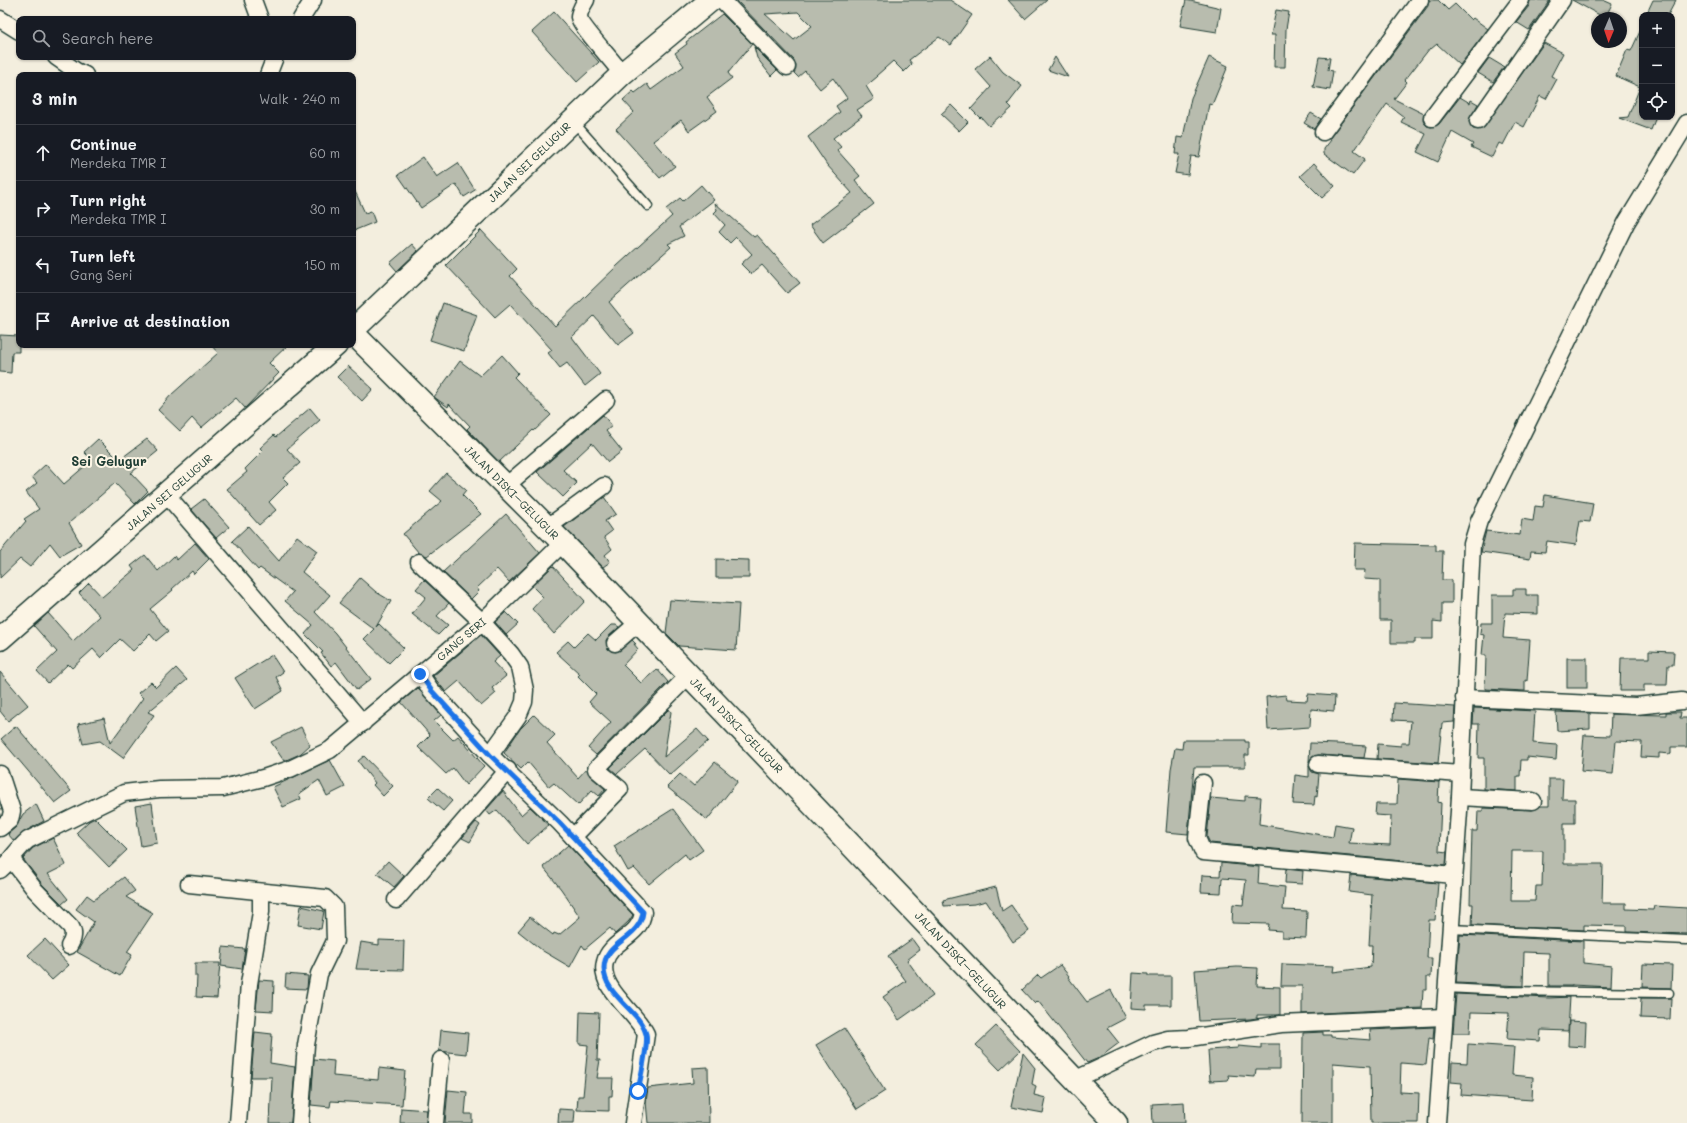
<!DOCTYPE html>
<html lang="en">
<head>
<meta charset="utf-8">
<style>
  body { margin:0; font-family:Mali,sans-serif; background:#20242c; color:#f1f3f6 }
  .controls { position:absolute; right:12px; top:12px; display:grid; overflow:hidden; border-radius:8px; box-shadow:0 1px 3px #0004 }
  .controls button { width:36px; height:36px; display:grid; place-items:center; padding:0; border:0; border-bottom:1px solid #363941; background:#171b24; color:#f1f3f6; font:20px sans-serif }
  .compass { position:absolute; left:1591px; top:12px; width:36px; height:36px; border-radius:50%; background:#171b24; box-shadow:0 1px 3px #0004; rotate:182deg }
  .stop { position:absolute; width:12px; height:12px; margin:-9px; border:3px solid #1a73e8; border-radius:50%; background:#fff }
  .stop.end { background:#1a73e8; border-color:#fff; box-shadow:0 1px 4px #0008 }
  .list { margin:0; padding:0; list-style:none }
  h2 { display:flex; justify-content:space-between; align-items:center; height:52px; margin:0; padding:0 16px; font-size:17px }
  h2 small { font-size:13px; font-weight:400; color:#9ea1a6 }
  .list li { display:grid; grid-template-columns:26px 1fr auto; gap:12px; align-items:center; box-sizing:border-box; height:56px; padding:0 16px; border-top:1px solid #363941 }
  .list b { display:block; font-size:15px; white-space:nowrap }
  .list p { margin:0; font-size:13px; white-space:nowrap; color:#9ea1a6 }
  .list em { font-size:13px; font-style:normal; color:#9ea1a6 }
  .icon { flex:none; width:22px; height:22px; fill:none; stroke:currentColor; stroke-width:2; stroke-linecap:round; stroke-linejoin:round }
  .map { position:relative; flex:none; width:1687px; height:1123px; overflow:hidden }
  .search { position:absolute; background:#171b24; box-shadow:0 1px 3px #0004; left:16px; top:16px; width:340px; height:44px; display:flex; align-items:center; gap:10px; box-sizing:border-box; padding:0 14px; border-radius:8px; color:#9ea1a6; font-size:15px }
  .panel { position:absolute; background:#171b24; box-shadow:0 1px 3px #0004; left:16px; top:72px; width:340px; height:276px; border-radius:8px }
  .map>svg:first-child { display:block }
  .building { fill:#b8bcae; stroke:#1f3d34; fill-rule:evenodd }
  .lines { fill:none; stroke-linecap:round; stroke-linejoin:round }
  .lane-casing { stroke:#1f3d34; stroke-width:11 }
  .street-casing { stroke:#1f3d34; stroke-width:19 }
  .secondary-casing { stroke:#1f3d34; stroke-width:25 }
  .lane { stroke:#fcf5e5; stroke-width:8 }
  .street { stroke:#fcf5e5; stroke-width:16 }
  .secondary { stroke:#fcf5e5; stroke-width:22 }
  .route { stroke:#1a73e8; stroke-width:5 }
  .labels { text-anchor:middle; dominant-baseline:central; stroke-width:4; stroke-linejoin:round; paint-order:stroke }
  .street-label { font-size:11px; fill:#1f3d34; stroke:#fcf5e5 }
  .quarter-label { font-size:13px; font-weight:bold; fill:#1f3d34; stroke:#fcf5e5 }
</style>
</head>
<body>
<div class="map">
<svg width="1687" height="1123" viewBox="0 0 1687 1123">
  <rect width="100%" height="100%" fill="#f3eede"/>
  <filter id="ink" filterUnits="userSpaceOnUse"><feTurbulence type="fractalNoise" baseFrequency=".025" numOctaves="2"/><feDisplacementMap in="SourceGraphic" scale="8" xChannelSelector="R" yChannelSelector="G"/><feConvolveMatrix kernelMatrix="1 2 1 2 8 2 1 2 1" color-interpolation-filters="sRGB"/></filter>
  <g filter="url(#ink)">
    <!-- building -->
    <g class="building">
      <path d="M736 0H950L972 15 951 45 939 37 909 60 912 64 904 72 893 61 876 76 877 77 866 86 874 99 857 110 862 116 833 138 841 147 837 150 860 176 855 180 874 204 823 243 810 225 852 193 827 165 808 137 840 112 836 106 847 98 833 78 820 89 805 71 798 77 794 73 796 65 794 60ZM798 12 812 26 794 40 765 14Z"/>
      <polygon points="1008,0 1047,0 1025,19"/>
      <polygon points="1186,0 1221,8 1217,32 1180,26"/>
      <polygon points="1429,0 1438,0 1448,10 1455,4 1471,20 1473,18 1488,29 1460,65 1437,44 1431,49 1430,48 1405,80 1407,82 1394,99 1424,114 1423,121 1427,126 1431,127 1439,124 1460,97 1470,103 1471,100 1478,104 1469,121 1473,129 1482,129 1544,43 1563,53 1551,76 1557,79 1546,99 1540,96 1524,127 1515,122 1503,145 1499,143 1492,157 1471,147 1473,144 1452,132 1438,162 1417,152 1426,134 1401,122 1404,117 1387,104 1354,151 1365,159 1353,175 1324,154 1324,149 1331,140 1329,139 1428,6"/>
      <polygon points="1530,0 1550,0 1529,30 1516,22 1529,6"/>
      <polygon points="1572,0 1603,0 1612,4 1605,18"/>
      <polygon points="1653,0 1676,0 1668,15 1646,15"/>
      <polygon points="1276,10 1289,12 1286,29 1285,67 1274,67 1275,35 1271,35"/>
      <polygon points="554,12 599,62 577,82 532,32"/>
      <polygon points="722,14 752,44 728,73 732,78 707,97 717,111 689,131 681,120 653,141 675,166 660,178 616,129 634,112 623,100 633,91 635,93 647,84 651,90 684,66 675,53 687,44 686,42"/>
      <polygon points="1642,27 1642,117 1656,117 1651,130 1619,118 1628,117 1640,87 1616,76 1627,50 1631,51"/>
      <polygon points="754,47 777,70 771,76 757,58"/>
      <polygon points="990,56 1003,72 1022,86 1008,104 1012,108 1001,118 1000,116 989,126 981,117 980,118 971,109 991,87 975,69"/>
      <polygon points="1055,57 1068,77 1048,70"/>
      <polygon points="1209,57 1228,66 1212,105 1209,104 1199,157 1191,156 1188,175 1175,173 1179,154 1175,154 1177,137 1183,138 1191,98"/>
      <polygon points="1319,57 1330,58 1328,70 1333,71 1330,90 1313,87"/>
      <polygon points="1489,58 1504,67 1493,82 1478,73"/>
      <polygon points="951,105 968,122 959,131 941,114"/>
      <polygon points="1311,113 1321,119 1314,129 1304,123"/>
      <polygon points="423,157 437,177 458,163 475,190 464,197 456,184 421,208 398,175"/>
      <polygon points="1314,163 1335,186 1322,198 1300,176"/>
      <polygon points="701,185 714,200 679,227 684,236 668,244 671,247 609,302 634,333 618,345 594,316 572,337 600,374 585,386 567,363 560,368 548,353 552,350 510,304 495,317 446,265 481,230 517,269 510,276 555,326 617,266 672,216 666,209 680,198 683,201"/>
      <polygon points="353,187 365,213 371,211 375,222 353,231"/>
      <polygon points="715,203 754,237 757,235 800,283 787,293 762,265 751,274 741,264 752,254 736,237 730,243 719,232 725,225 714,213 717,210"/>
      <polygon points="412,244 418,251 397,271 390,263"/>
      <polygon points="443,303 477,315 464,351 430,340"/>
      <polygon points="0,335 19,336 19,352 12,352 11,373 0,372"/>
      <polygon points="211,345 288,345 269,363 279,373 245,408 236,398 201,428 192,418 180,431 158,410 171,395 218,353"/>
      <polygon points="502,355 518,373 514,377 551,415 534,431 533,430 499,462 467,429 470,426 449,404 448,407 434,397 460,361 480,376"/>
      <polygon points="348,366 373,389 362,401 337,377"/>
      <polygon points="310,408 320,420 287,449 300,463 283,478 288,483 269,502 276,510 259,525 227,489 247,472 245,469 263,451 260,448 274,435 276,437"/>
      <polygon points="603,415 612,426 606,431 622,451 608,462 592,443 563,470 577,483 563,497 537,472"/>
      <polygon points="98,439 119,460 147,439 158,451 131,473 148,491 135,504 115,483 69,523 81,544 60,556 50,543 30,567 20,559 0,578 0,552 26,521 24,519 39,509 26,492 37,483 32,477 46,464 64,484 92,460 84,452"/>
      <polygon points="446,473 466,490 462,495 481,514 427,556 419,553 403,534 442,501 430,491"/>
      <polygon points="1545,495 1593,503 1590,522 1580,521 1576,545 1547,541 1545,552 1531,551 1530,559 1481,552 1486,531 1520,535 1522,519 1533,521 1535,506 1543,507"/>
      <polygon points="604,497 616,514 605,521 612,531 604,537 612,549 605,555 610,562 603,567 564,527"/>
      <polygon points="204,499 229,527 216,538 191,509"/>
      <polygon points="506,514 540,553 509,582 497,569 477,588 479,591 471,599 443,572"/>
      <polygon points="248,526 279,561 297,536 317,551 302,572 330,595 315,612 335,633 371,679 357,690 336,662 331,666 321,653 323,652 305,634 313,625 285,601 293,592 260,568 258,570 232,541"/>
      <polygon points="195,543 209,559 194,574 192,571 172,589 173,590 150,609 168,631 156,641 150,634 133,651 120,639 101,658 93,649 72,668 68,664 48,683 37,671 57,652 34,626 48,613 73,641 100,616 79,593 89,583 102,597 134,570 131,566 145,555 158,571 174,556 177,560"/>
      <polygon points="1355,543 1436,545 1436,551 1443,551 1442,580 1452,580 1452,603 1442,603 1442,622 1433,621 1433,639 1415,639 1415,643 1391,643 1391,620 1380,620 1380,580 1364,579 1365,570 1354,570"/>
      <polygon points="716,559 749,560 749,578 716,578"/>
      <polygon points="553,566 585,601 554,634 532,609 543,597 532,586"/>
      <polygon points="360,578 376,592 391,601 376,627 379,624 404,648 389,663 364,639 374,629 339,603"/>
      <polygon points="424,580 449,603 437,616 448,625 438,635 412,614 426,597 416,589"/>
      <polygon points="1513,589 1526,589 1526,595 1538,595 1538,614 1505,613 1503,638 1530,640 1527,681 1525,680 1525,691 1485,689 1486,655 1482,655 1484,635 1480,634 1481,623 1492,623 1492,595 1513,595"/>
      <polygon points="670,600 739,604 736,650 679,646 666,633"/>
      <polygon points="506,612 518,624 506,635 495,622"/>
      <polygon points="611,625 616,625 619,627 606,640 608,649 616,652 632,640 636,644 634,644 638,649 623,665 641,683 657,669 668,682 596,755 588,748 611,722 589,702 596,694 578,676 580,674 556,652 568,641 574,647 588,633 596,640"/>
      <polygon points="481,635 500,656 493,662 506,676 492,688 496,693 481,706 459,681 446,692 433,676"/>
      <polygon points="1649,651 1674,652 1673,665 1668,665 1667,685 1644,685 1644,691 1620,691 1621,658 1649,658"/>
      <polygon points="272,655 283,672 276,677 283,691 255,709 235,678"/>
      <rect x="1567" y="658" width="20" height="30"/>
      <polygon points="176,668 187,680 148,712 154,715 123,758 100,741 83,744 78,724 104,718 110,743 143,698 138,693 151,682 156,687"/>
      <polygon points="0,672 28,705 8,721 0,711"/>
      <polygon points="418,688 441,715 434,721 453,740 458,736 484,766 466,785 453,768 446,774 418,747 430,735 401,702"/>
      <polygon points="1308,694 1335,696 1334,711 1311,709 1310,727 1268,730 1266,697 1286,695 1287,700 1307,701"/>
      <polygon points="1394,703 1455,707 1454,722 1442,723 1438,763 1377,759 1378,744 1401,746 1401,743 1409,743 1411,721 1393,720"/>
      <polygon points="1474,708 1535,711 1533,743 1557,745 1556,760 1527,757 1527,760 1521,760 1520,776 1517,776 1517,791 1484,789 1484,758 1478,758 1479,724 1473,724"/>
      <polygon points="669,709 671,712 664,757 697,729 708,741 670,775 645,749 617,774 610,768"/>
      <polygon points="1556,712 1590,713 1590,729 1557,731"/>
      <polygon points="1666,712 1681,712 1680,718 1687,718 1687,747 1671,747 1671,754 1659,753 1659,758 1641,757 1642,742 1616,741 1613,774 1581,771 1584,735 1610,736 1611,714 1666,715"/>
      <polygon points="534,715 555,735 547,743 578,778 587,768 590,776 605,789 599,796 592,790 578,805 554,783 549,787 528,762 521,769 504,753 520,729"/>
      <polygon points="16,726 71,791 55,803 1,739"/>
      <polygon points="301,727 310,745 300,754 284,761 271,742"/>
      <polygon points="1183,740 1245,740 1245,742 1249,742 1249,755 1245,755 1245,767 1194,767 1188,834 1166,832 1171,769 1175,748 1182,749"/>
      <polygon points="1310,743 1337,744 1366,746 1364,758 1319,755 1314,756 1309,762"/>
      <polygon points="364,756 393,786 383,796 373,785 375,783 358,761"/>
      <polygon points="330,760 345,787 327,796 319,780 299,794 301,799 283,807 273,787"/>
      <polygon points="715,762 738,781 707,820 667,787 680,774 694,786"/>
      <polygon points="1309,766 1312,772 1319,774 1317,797 1315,796 1314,805 1293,804 1295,775 1309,777"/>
      <polygon points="1398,779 1439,782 1438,802 1441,803 1439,851 1447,852 1446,865 1210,843 1207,837 1211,798 1245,801 1245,796 1261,797 1259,824 1333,837 1335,824 1352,827 1349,843 1390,845 1391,816 1375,815 1376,804 1397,804"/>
      <path d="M1549 779H1563L1562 799H1575V823H1564V864H1603L1602 903H1626V909L1653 910 1654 906 1687 908V934L1627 932V926L1584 925V930L1472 925 1473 904H1470L1472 831H1477L1478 811H1483V808L1532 810 1541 806H1549ZM1512 851H1543L1542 886H1536L1535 901H1511Z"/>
      <polygon points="438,788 452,801 443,811 428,798"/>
      <polygon points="503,791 521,815 530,807 549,825 527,844 497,810 490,815 486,810"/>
      <polygon points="152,803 157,843 141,846 135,806"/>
      <polygon points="36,804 44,821 24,832 14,841 8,834 16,827 23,814"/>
      <polygon points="673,809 703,850 689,860 685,854 649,884 634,868 628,871 614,846"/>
      <polygon points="95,818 127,850 109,867 76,833 89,821"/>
      <polygon points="476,822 480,825 470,842 462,838"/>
      <polygon points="53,838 66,865 48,874 68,899 62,904 42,884 23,859 33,848"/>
      <polygon points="568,845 633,915 629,921 615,934 610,928 585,949 582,945 570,967 543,951 518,931 530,917 553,935 554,933 559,935 580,917 561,889 543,867"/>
      <polygon points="388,861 404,876 394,887 377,873"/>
      <polygon points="1221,863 1259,867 1258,884 1285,887 1283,910 1307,911 1306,938 1282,937 1282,931 1268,930 1269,924 1232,923 1233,904 1243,905 1246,880 1222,878 1221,893 1201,892 1202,875 1220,876"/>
      <polygon points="1286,869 1303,871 1302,884 1285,883"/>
      <polygon points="1351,875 1438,883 1435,920 1429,920 1427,958 1432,958 1431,977 1427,977 1427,990 1423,990 1422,1008 1302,1014 1302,986 1281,986 1282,964 1334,966 1333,972 1371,967 1372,945 1369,945 1372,895 1349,892"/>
      <polygon points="124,877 135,891 126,897 153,913 127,952 132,955 120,976 77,952 94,922 76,909 87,895 94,900"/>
      <polygon points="996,887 1002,911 1011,905 1029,931 1013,942 986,901 975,904 944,906 943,900"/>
      <polygon points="301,906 324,911 321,929 298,925"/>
      <polygon points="1460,935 1583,941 1583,963 1612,966 1611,987 1572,985 1572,986 1549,986 1549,953 1524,952 1523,986 1456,983"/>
      <polygon points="45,939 69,965 52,980 28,955"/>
      <polygon points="912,939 920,950 907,960 933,996 899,1020 883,997 906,981 888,956"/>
      <polygon points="379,940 404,941 403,970 356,969 361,942 379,945"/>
      <polygon points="223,947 245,949 242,969 221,966"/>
      <polygon points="195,963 220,963 217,998 196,997 197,976 195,976"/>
      <polygon points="1643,964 1672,965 1671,988 1642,987"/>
      <polygon points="1060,965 1069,976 1068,977 1087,1002 1111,990 1126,1018 1107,1028 1119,1043 1099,1058 1087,1063 1038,1001 1035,1004 1022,990 1038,975 1041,978"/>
      <polygon points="1237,967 1258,968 1257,986 1280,987 1280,1015 1257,1015 1257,1018 1250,1019 1199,1021 1195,970"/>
      <polygon points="1133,973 1148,974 1148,976 1171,976 1171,1005 1146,1005 1146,1009 1131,1008"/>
      <polygon points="286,974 308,976 307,989 285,988"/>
      <polygon points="259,980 274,981 273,1011 256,1010"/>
      <polygon points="1456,994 1549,998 1570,997 1568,1031 1541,1030 1540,1041 1507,1039 1509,1013 1471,1012 1470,1033 1453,1033"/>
      <polygon points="1641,998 1671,998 1670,1019 1640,1018"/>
      <polygon points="580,1012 599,1013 597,1060 600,1060 597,1078 613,1078 612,1096 609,1096 609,1111 577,1110 578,1096 583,1096 588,1045 579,1044"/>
      <polygon points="1569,1021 1586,1022 1585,1047 1568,1046"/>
      <polygon points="996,1026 1020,1051 1000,1070 976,1045"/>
      <polygon points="1434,1027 1433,1039 1429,1038 1426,1065 1401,1063 1400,1092 1419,1093 1418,1123 1371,1123 1370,1066 1333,1063 1333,1123 1302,1123 1303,1033 1323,1032 1323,1035 1331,1035 1331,1037 1371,1040 1370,1030"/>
      <polygon points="844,1028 885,1091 857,1109 816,1045"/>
      <polygon points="441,1030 468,1033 466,1054 439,1051"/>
      <polygon points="255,1032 272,1034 270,1063 295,1067 291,1123 270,1123 272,1077 251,1077"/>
      <polygon points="1261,1044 1280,1044 1280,1069 1256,1069 1255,1077 1228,1075 1229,1080 1210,1081 1208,1050 1238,1048 1238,1046 1261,1048"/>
      <polygon points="1468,1044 1514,1047 1512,1075 1533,1077 1532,1100 1461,1095 1462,1083 1451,1082 1452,1062 1467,1063"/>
      <polygon points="1023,1053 1035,1068 1032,1084 1036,1086 1034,1095 1046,1098 1043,1113 1011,1107"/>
      <polygon points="314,1059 334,1061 333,1076 378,1080 379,1068 405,1071 402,1105 331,1101 330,1107 311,1105"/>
      <polygon points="708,1067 709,1123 648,1123 646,1102 648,1088 693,1083 692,1068"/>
      <polygon points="448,1090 467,1092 465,1114 472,1114 472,1123 445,1123"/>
      <polygon points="1184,1102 1185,1123 1153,1123 1152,1104"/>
      <polygon points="401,1108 427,1110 426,1123 400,1123"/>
      <polygon points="559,1109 575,1110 574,1123 558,1123"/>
    </g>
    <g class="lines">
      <!-- lane casing -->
      <g class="lane-casing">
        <g id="lane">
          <polyline points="573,121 648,206"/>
          <polyline points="1450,929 1687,940"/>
          <polyline points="1446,988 1505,991 1669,993"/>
        </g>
      </g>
      <!-- street casing -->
      <g class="street-casing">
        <g id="street">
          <polyline points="253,0 260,19"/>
          <path d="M586 0C583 5 579 11 579 17 580 26 615 63 622 74"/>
          <polyline points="722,0 787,67"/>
          <polyline points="0,19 19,31"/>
          <polyline points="301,19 313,0"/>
          <polyline points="56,57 76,71 85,75"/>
          <polyline points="268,75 275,57"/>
          <polyline points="1432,118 1521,0"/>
          <polyline points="1478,121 1562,0"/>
          <polyline points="1323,132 1420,0"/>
          <polyline points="507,485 606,400"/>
          <polyline points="166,494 363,723"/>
          <polyline points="548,527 604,486"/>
          <polyline points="419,562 482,622 511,654 520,667 525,690 524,702 518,716 490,755"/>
          <polyline points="615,643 639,622"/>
          <path d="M420 674 431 690 490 755 560 823 643 912C641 937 610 940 605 962 598 988 636 1012 646 1034L633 1123"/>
          <polyline points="1464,698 1636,706 1682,701"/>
          <polyline points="1318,764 1461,774"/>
          <polyline points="0,774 12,811 10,820 0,828"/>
          <polyline points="1203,783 1197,838 1203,852 1454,875"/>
          <polyline points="1460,797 1533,801"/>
          <polyline points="573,837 620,789 596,769 689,675"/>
          <path d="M12 860 35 890 71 927C75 934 73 940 69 946"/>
          <path d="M0 870C11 861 17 849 28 840L124 793 159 789 223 788 263 778 290 769 330 750 482 622 563 543"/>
          <polyline points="189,884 325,898 334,907 335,941 319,974 306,1045 300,1123"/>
          <polyline points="396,900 508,770"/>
          <polyline points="1074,1080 1153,1043 1168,1039 1189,1038 1281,1024 1444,1017"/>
          <polyline points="238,1123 249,984 261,912 261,892"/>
          <polyline points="435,1123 441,1060"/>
          <polyline points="1437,1123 1460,797 1472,544 1479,521 1626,223 1687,123"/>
        </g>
      </g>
      <!-- secondary casing -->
      <g class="secondary-casing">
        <g id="secondary">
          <polyline points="353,330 622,74 711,0"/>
          <polyline points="353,333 563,543 1116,1123"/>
          <polyline points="0,639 336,345"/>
        </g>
      </g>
      <!-- lane -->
      <use href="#lane" class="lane"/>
      <!-- street -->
      <use href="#street" class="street"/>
      <!-- secondary -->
      <use href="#secondary" class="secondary"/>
    </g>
  </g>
  <g class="lines" filter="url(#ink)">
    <!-- route -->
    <path class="route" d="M420 674 431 690 490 755 560 823 643 912C640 939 604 942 604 968 604 996 639 1009 646 1034 649 1044 640 1079 638 1091"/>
  </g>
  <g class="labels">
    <!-- street labels -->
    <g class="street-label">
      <text transform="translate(529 162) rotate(-44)">JALAN SEI GELUGUR</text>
      <text transform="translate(169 492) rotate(-41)">JALAN SEI GELUGUR</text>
      <text transform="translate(512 492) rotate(45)">JALAN DISKI–GELUGUR</text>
      <text transform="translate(461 639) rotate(-40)">GANG SERI</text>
      <text transform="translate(737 725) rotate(46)">JALAN DISKI–GELUGUR</text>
      <text transform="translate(961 960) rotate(47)">JALAN DISKI–GELUGUR</text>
    </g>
    <!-- quarter labels -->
    <g class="quarter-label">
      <text x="109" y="460">Sei Gelugur</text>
    </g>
  </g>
</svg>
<div class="controls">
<button>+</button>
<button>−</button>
<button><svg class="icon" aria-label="locate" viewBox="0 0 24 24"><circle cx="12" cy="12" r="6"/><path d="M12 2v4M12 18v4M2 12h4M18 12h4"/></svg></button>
</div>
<svg class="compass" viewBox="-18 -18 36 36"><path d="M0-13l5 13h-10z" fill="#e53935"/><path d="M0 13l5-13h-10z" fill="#9ea1a6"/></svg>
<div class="stop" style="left:638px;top:1091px"></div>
<div class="stop end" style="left:420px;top:674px"></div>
<div class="search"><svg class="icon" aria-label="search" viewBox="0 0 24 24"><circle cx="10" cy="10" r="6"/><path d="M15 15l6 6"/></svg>Search here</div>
<section class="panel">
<h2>3 min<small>Walk · 240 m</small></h2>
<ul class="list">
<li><svg class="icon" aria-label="ahead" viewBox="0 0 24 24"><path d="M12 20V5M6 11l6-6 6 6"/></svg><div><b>Continue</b><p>Merdeka TMR I</p></div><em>60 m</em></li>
<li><svg class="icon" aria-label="right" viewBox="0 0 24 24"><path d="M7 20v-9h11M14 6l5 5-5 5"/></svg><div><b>Turn right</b><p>Merdeka TMR I</p></div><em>30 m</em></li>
<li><svg class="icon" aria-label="left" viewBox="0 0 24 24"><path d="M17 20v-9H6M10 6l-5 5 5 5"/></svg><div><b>Turn left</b><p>Gang Seri</p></div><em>150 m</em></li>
<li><svg class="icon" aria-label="arrive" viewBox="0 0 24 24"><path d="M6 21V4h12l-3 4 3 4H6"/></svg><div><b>Arrive at destination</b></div></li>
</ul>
</section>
</div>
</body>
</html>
